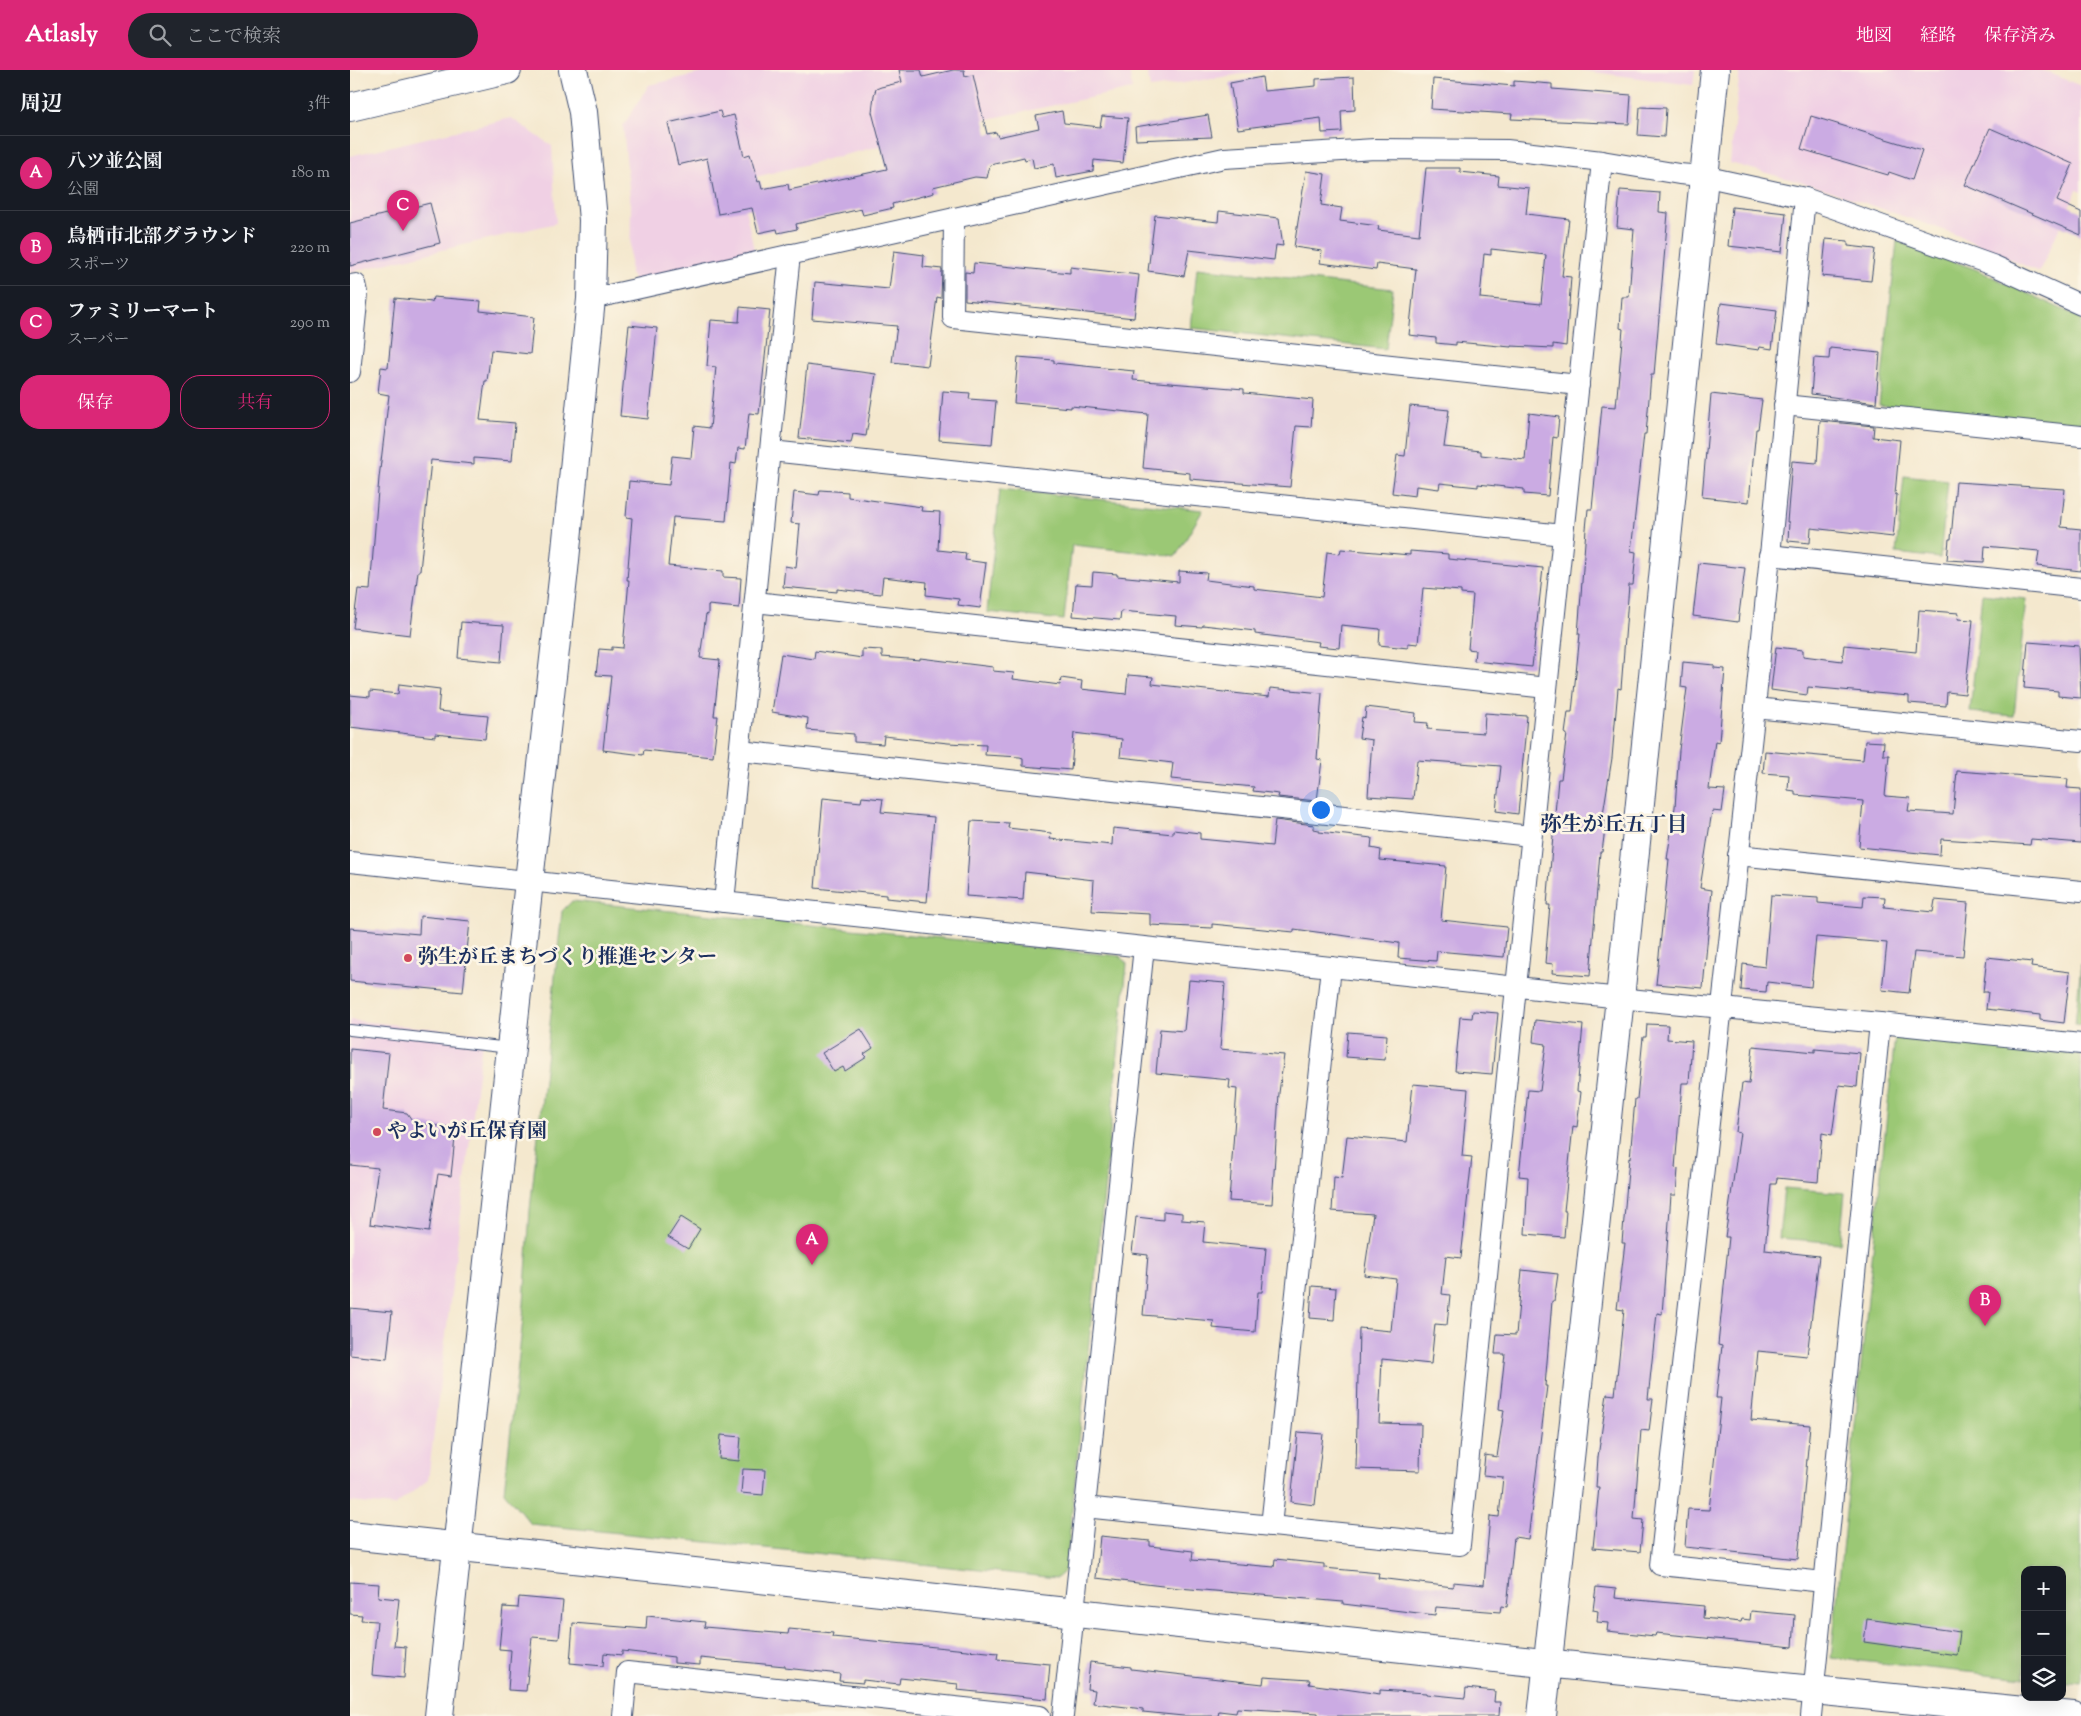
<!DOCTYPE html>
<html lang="ja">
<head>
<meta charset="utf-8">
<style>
  body { margin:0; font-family:"Sorts Mill Goudy","Noto Serif JP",serif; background:#20242c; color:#f1f3f6 }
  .controls { position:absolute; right:15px; bottom:15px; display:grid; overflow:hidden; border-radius:10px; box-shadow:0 5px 20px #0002 }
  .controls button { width:45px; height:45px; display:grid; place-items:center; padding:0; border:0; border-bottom:1px solid #363941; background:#171b24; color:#f1f3f6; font:25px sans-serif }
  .you { position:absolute; left:970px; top:739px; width:18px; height:18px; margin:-12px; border:4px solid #fff; border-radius:50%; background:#1a73e8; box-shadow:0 0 0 8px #1a73e833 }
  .badge { display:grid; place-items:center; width:32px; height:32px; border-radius:50%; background:#db2777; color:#fff; font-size:16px; font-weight:700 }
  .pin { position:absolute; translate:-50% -41px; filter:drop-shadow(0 1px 2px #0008) }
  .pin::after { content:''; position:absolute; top:26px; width:18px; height:15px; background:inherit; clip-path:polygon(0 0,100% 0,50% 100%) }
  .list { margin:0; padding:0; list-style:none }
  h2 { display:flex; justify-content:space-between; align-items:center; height:65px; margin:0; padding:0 20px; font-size:21px }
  h2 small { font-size:16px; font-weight:400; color:#9ea1a6 }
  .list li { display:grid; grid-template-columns:32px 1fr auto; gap:15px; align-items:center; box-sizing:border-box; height:75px; padding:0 20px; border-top:1px solid #363941 }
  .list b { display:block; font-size:19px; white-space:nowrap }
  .list p { margin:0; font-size:16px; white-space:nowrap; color:#9ea1a6 }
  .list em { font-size:16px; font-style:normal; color:#9ea1a6 }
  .actions { display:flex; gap:10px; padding:15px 20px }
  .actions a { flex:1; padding:11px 0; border:1px solid #db2777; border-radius:20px; text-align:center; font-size:18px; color:#db2777 }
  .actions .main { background:#db2777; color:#fff }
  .icon { flex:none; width:28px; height:28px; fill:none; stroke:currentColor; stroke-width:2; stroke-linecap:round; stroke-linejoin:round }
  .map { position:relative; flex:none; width:1731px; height:1646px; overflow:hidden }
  header { display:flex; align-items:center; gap:30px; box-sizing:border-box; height:70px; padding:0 25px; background:#db2777; color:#fff }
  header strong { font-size:24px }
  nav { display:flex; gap:28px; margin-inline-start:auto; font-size:18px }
  .search { width:350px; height:45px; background:#20242c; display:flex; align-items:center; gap:12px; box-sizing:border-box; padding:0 18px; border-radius:28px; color:#9ea1a6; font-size:19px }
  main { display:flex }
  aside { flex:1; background:#171b24 }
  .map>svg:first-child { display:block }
  .built { fill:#f0d0e4 }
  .green { fill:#9bc875; stroke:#5b7c6a }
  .building { fill:#cbabe3; fill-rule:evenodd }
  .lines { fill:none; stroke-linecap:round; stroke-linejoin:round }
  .lane-casing { stroke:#3c4b6f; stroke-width:12 }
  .street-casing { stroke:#3c4b6f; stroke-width:22 }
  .secondary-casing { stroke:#3c4b6f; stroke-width:30 }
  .lane { stroke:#fff; stroke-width:10 }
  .street { stroke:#fff; stroke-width:20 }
  .secondary { stroke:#fff; stroke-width:28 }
  .poi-dot { fill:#d1495b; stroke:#fcf5e5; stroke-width:2 }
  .labels { text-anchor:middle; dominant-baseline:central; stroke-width:5; stroke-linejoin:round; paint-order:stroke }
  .poi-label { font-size:20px; font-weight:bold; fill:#1b2f5e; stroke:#fcf5e5; text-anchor:start }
  .neighbourhood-label { font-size:21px; font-weight:bold; fill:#1b2f5e; stroke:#fcf5e5 }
</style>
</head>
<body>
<header>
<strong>Atlasly</strong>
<div class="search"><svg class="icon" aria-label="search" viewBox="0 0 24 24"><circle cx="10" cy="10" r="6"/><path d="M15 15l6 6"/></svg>ここで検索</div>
<nav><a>地図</a><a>経路</a><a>保存済み</a></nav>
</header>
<main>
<aside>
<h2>周辺<small>3件</small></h2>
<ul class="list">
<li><span class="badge">A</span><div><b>八ツ並公園</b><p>公園</p></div><em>180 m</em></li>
<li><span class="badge">B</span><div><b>鳥栖市北部グラウンド</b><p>スポーツ</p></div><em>220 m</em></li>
<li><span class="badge">C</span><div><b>ファミリーマート</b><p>スーパー</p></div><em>290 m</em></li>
</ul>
<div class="actions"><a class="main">保存</a><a>共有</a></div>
</aside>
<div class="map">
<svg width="1731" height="1646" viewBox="0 0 1731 1646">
  <rect width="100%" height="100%" fill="#fcf5e5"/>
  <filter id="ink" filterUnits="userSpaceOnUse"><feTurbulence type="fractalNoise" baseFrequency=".02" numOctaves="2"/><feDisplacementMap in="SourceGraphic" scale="10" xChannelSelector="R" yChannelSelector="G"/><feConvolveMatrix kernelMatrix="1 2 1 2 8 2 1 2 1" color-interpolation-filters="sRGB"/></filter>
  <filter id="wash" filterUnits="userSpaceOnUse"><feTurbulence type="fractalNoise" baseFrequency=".0096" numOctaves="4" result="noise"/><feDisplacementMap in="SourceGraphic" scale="20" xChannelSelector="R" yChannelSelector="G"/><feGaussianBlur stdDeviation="1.12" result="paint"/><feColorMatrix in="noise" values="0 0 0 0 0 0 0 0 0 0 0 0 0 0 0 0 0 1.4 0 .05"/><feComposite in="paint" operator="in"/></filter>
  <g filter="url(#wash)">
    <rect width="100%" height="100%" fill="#f4e8ce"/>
    <!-- built -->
    <g class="built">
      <polygon points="365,0 779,0 782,19 643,48 389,111 405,184 285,211 280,204 281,138 273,56 299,15"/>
      <polygon points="797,0 919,0 800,18"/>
      <polygon points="1227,0 1345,0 1343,15"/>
      <polygon points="1390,0 1692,0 1731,16 1731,122 1727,120 1689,202 1602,163 1472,118 1380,93"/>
      <polygon points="161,48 202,76 206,153 0,202 0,86"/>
      <polygon points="0,950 133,964 78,1410 44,1436 0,1432"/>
    </g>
    <!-- green -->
    <g class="green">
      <polygon points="1547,171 1625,199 1731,248 1731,357 1529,335"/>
      <polygon points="847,198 1043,219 1036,279 841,258"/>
      <polygon points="1554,406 1598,411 1590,488 1546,483"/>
      <polygon points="650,419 853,440 826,486 722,475 714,550 637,542"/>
      <polygon points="1632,524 1676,529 1664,646 1620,642"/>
      <polygon points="222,831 770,886 777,894 716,1500 707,1508 181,1454 154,1422 173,1249 180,1140 212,841"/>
      <polygon points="1731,893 1731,955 1725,954"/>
      <polygon points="1545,966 1731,985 1731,1614 1712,1612 1712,1500 1675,1500 1675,1608 1481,1588"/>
      <polygon points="1434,1118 1495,1123 1490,1173 1429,1168"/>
    </g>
    <g id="blocks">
      <!-- building -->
      <g class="building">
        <polygon points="549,0 571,0 573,7 603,0 614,0 615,7 623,5 637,64 646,62 648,67 689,58 686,46 712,41 714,53 750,57 752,46 778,48 773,93 744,90 743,101 706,108 704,94 684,98 682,88 675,90 674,87 640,95 637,108 625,107 583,117 584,123 542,134 543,138 513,145 511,139 446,154 447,159 428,163 427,159 408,163 402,138 368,144 357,88 328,95 318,53 370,41 372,48 384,45 394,86 400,84 408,112 410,111 412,119 438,114 439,120 537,99 522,42 524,25 526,19 531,17 552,12"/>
        <polygon points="912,7 914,21 966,16 966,9 1004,7 1005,40 991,41 992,62 972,63 971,48 888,59 880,13"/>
        <polygon points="1083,9 1164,16 1164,11 1202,14 1202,19 1281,25 1279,54 1161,49 1162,44 1081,39"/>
        <polygon points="1290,37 1316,38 1314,67 1288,65"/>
        <polygon points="858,45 862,67 786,70 785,57"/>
        <polygon points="1461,46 1572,80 1562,110 1539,102 1538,105 1451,79"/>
        <polygon points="1640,58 1723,94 1707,131 1731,142 1731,165 1615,115"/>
        <path d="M1076 98H1110V102L1149 106 1148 115 1179 118 1176 144 1219 149 1212 206 1221 207 1216 276 1203 274V278L1161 276V277L1106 272V275L1086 273V268L1059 265 1066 199 1027 194 1026 200 970 193 972 181 944 177 956 101 975 104 971 135 992 138 990 151 1029 156 1028 160 1069 165ZM1141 179 1196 185 1191 234 1130 228 1134 184 1141 185Z"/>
        <polygon points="1270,120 1310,123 1309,142 1318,143 1304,305 1301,305 1296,364 1294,364 1281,481 1286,482 1283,515 1279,515 1271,619 1268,618 1262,688 1252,750 1256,751 1252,782 1250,782 1240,906 1202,903 1203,894 1195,893 1200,835 1197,835 1208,709 1211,709 1217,664 1215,664 1218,642 1222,642 1230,564 1228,564 1236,459 1238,439 1242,439 1252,336 1266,337 1273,259 1270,258 1272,227 1279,227 1284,159 1267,157"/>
        <polygon points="80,133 90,173 0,196 0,153"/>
        <polygon points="1382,137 1436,143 1432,182 1378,176"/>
        <polygon points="869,141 929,148 933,176 926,175 924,190 839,180 834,206 798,201 805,145 868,152"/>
        <polygon points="1476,169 1498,171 1498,176 1525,179 1521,211 1472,206"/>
        <polygon points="544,181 574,185 573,197 592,199 591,228 587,227 578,296 542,292 547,256 462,249 465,212 539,219"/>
        <polygon points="624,193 720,203 720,197 789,205 784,248 615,230 615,202 623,203"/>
        <polygon points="83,227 131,231 130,241 184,247 180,284 141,280 137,311 135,311 130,350 165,353 162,391 124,388 124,394 81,390 70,501 68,501 60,565 3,558 8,519 20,520 29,408 39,325 28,323 31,297 38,298 45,228 82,232"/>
        <polygon points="1371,233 1427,240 1422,279 1410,277 1409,280 1366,274"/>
        <polygon points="390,237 420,240 409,344 399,343 395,379 388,378 386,394 381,393 376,451 323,447 318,496 373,501 373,507 391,508 389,538 358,535 358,545 356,544 350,588 370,590 364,646 368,646 363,687 294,680 293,685 253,680 261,606 246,605 249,579 262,580 262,577 273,578 279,510 277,510 282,448 276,447 279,411 319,415 322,386 341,388 344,356 360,358 366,297 357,296 361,250 389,252"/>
        <polygon points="279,255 307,258 298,349 270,346"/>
        <polygon points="1480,278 1530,283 1526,333 1461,324 1464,288 1479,289"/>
        <polygon points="668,287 704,290 704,293 784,301 783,310 894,319 894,323 963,330 961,357 946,356 940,417 840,409 840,403 793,398 798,344 721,336 721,338 664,333"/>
        <polygon points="457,295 526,304 516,366 503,364 501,373 449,368"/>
        <polygon points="593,321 620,323 619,329 646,331 642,374 589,370"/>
        <polygon points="1361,324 1412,330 1408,359 1406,359 1399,432 1352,427"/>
        <polygon points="1060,336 1099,340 1094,377 1131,381 1131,385 1175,390 1179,343 1209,347 1207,368 1203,367 1198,426 1174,424 1174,419 1128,414 1128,417 1090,413 1089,419 1066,416 1065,426 1042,423 1047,385 1055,386"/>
        <polygon points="1470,351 1524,356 1523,367 1550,370 1545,424 1547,425 1543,467 1461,458 1460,473 1438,471 1439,452 1437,452 1442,391 1467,393"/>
        <polygon points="1606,412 1715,419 1711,457 1731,459 1731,501 1687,496 1689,481 1635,476 1634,492 1597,490 1599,469 1601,469"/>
        <polygon points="470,420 498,422 498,427 572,437 571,441 590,442 588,480 616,483 615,490 636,493 630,538 608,535 609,529 576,525 577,512 533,507 531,524 487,519 487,522 433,517 435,496 446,498 450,454 441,453 444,422 469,425"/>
        <polygon points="991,479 1060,485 1060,481 1098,484 1098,489 1193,498 1182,597 1124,591 1125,580 1118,579 1123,525 1111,524 1111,521 1073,518 1068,574 1058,573 1058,578 1029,575 1030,559 991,555 989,578 968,576 969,572 905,564 905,561 853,555 852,557 825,555 826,546 771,541 770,550 723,546 726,514 742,515 743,502 767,504 767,506 829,512 829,501 857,503 856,510 904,516 904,519 972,527 977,482 990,484"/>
        <polygon points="1349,493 1395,498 1388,552 1343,546"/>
        <polygon points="1569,540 1609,543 1608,549 1623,550 1615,624 1597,622 1596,636 1559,633 1559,626 1458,617 1457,625 1421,620 1426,577 1453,580 1453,586 1492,591 1494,575 1566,582"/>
        <polygon points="111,552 154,555 151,592 108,588"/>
        <polygon points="1678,572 1729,576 1731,628 1708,626 1708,621 1674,618"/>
        <polygon points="512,579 532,580 532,587 570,590 570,588 643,597 643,601 664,603 663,609 710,615 711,608 732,611 731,619 776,624 778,605 803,607 802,614 919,627 920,618 972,623 967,689 972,690 967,731 928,727 929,724 903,721 904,717 821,709 823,693 770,687 772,669 724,663 721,700 673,696 673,688 670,687 635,685 636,675 598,673 534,666 533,674 504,672 504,664 457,660 458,648 422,642 431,584 464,589 465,581 512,588"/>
        <polygon points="1333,592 1364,595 1364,598 1375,599 1369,672 1365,671 1359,719 1375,720 1372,742 1362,741 1350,818 1362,820 1353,918 1306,914 1319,789 1317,789 1325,737 1329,680 1337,618 1331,617"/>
        <polygon points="49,614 90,619 88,641 138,646 135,669 85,664 85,667 0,657 0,625 20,627 20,621 48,624"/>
        <polygon points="1016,637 1066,643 1065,652 1078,653 1077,659 1134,663 1135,643 1177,646 1168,744 1146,741 1151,696 1067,690 1063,729 1018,726 1022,670 1009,668 1012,647 1015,648"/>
        <polygon points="1515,671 1534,672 1533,685 1539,685 1535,726 1560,728 1558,741 1603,744 1607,701 1718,709 1717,718 1731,719 1731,773 1681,769 1680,775 1591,769 1590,785 1509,777 1513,731 1445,725 1445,721 1438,720 1439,705 1413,703 1415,681 1513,690"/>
        <polygon points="512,727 533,729 531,742 584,747 577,832 536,828 536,825 465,818 473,728 511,732"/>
        <polygon points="925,750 964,755 964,759 969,760 969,762 1022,768 1021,778 1031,780 1030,790 1096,796 1091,850 1157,857 1154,887 1087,881 1086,891 1048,888 1049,873 944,859 944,862 862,854 862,858 800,855 800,844 742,841 744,810 675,802 673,830 616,826 621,751 659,753 658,758 701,763 700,769 762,775 763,758 823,764 823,760 850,763 850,769 922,776"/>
        <polygon points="1421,825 1468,828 1468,833 1513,837 1514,826 1535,827 1534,837 1583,842 1585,830 1618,833 1613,886 1564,882 1559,923 1532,920 1537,873 1466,867 1461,917 1417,912 1416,922 1391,920 1393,894 1415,897"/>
        <polygon points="70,846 120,851 113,922 0,911 0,858 69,864"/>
        <polygon points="1637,887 1682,892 1681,897 1720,902 1714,953 1690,950 1690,945 1636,939 1638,922 1633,922"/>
        <polygon points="839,910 875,913 870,979 934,985 929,1023 922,1134 879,1131 887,1019 879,1018 880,1010 806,1003 810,959 834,961"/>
        <polygon points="1123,941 1148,943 1142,1004 1105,1001 1110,947 1122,948"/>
        <polygon points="1185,950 1233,955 1227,1021 1231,1022 1227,1057 1223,1056 1214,1141 1216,1141 1214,1167 1175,1164 1178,1107 1169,1106 1178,1020 1190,1021 1196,974 1183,972"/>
        <polygon points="1297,954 1318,955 1317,969 1342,971 1339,1013 1332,1013 1325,1098 1328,1099 1326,1125 1321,1125 1312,1244 1307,1243 1298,1329 1303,1329 1299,1361 1291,1360 1284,1449 1293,1450 1290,1482 1243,1478 1249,1417 1246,1417 1248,1387 1257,1324 1265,1325 1274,1240 1267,1239 1275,1173 1272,1173 1279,1088 1280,1089 1285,1029 1287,1029 1293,967 1296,967"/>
        <polygon points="511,959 523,978 514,984 517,987 495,1001 493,997 484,1002 472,983"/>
        <polygon points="998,962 1037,965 1035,990 996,987"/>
        <polygon points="1403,976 1465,982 1465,979 1510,983 1507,1017 1489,1015 1482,1065 1472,1063 1468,1112 1427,1108 1426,1114 1421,1114 1415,1180 1469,1186 1457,1286 1408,1281 1401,1350 1460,1355 1448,1489 1335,1477 1338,1439 1359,1440 1371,1328 1366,1328 1372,1276 1368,1275 1379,1167 1375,1167 1390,1063 1386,1062 1392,1013 1399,1014"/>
        <polygon points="0,979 39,983 33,1040 57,1043 64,1053 106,1058 101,1106 88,1104 79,1162 20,1154 28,1098 0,1095"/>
        <polygon points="1063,1014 1118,1019 1112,1086 1122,1087 1111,1188 1096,1186 1092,1224 1100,1225 1097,1255 1085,1254 1081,1294 1032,1289 1029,1353 1071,1354 1070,1401 1006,1399 1009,1258 1041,1261 1046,1209 1014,1205 1023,1144 982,1141 984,1107 992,1108 997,1066 1057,1072"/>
        <polygon points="813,1141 832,1143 832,1150 855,1152 853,1172 916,1178 912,1222 908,1222 905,1262 863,1258 864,1251 793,1245 798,1185 782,1183 786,1147 813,1150"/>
        <polygon points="331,1147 350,1159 338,1179 318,1167"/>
        <polygon points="1172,1200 1208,1204 1204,1231 1202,1231 1195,1316 1197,1316 1178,1469 1164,1467 1157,1537 1151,1536 1150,1542 1086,1537 1085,1545 993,1534 993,1532 829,1518 746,1508 750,1466 800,1471 800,1476 843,1481 842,1490 924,1497 925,1489 974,1494 974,1498 1029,1503 1028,1508 1103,1517 1103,1512 1134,1515 1140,1446 1149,1447 1153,1407 1133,1405 1135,1385 1147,1387 1154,1340 1149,1339 1155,1284 1145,1284 1147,1264 1166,1265"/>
        <polygon points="962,1216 986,1218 984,1250 960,1248"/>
        <polygon points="0,1238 42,1242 37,1289 0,1285"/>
        <polygon points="948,1362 973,1364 965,1435 941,1432"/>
        <polygon points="371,1365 391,1367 389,1391 369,1389"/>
        <polygon points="393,1399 415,1400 413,1425 391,1423"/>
        <polygon points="0,1512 29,1514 28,1527 49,1529 44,1576 56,1577 54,1608 22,1605 27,1551 11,1550 12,1545 0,1544"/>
        <polygon points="1246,1517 1266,1519 1265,1528 1354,1536 1353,1548 1391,1552 1392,1549 1400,1550 1401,1541 1445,1545 1443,1577 1306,1563 1305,1566 1257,1561 1258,1553 1247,1552 1248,1541 1243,1540"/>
        <polygon points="169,1527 213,1531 209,1569 182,1567 176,1621 158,1620 161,1580 149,1579 153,1537 168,1538"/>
        <polygon points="297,1546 355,1552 354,1557 438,1564 439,1559 483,1563 482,1567 648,1583 647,1589 700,1594 697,1629 607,1620 608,1614 550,1608 549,1614 513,1610 513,1613 489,1611 490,1604 435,1598 435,1596 350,1588 350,1595 324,1593 324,1587 272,1581 272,1585 254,1583 253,1596 220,1593 223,1553 296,1559"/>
        <polygon points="1517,1549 1610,1562 1607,1585 1514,1572"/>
        <polygon points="740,1592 781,1597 781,1599 913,1614 914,1607 960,1610 959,1614 1030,1624 1030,1620 1076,1623 1076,1624 1115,1628 1116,1618 1145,1621 1144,1632 1150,1632 1149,1646 968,1646 968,1643 887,1638 886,1643 869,1641 868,1646 833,1646 793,1642 793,1639 743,1633 745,1620 737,1619"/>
      </g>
    </g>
  </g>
  <g filter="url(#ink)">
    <use href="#blocks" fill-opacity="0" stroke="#3c4b6f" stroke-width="1"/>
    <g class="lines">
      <!-- lane casing -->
      <g class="lane-casing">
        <polyline id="lane" points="0,960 160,978"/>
      </g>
      <!-- street casing -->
      <g class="street-casing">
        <g id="street">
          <polyline points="1455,128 1405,638 1310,1495 1474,1512"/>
          <polyline points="604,148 603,248 1229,315"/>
          <polyline points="0,215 6,214 8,223 0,302"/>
          <polyline points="241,229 874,88 1025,79 1157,80 1252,91 1329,104 1353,106 1455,128 1645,196 1731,235"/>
          <polyline points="1434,335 1731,366"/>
          <polyline points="421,381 1213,465"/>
          <polyline points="1419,485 1731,518"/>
          <polyline points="405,532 1197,618"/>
          <polyline points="1405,638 1731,671"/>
          <polyline points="390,681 1181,766"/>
          <polyline points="1388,785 1731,821"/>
          <polyline points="0,792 1289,930 1530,953 1731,974"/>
          <polyline points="374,832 440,184"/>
          <polyline points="734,1437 1110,1475 1166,917 1252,91"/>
          <polyline points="921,1456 981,897"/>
          <polyline points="273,1646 277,1602 690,1646"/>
          <polyline points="713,1646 794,877"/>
          <polyline points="1461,1646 1530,953"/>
        </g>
      </g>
      <!-- secondary casing -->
      <g class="secondary-casing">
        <g id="secondary">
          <polyline points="0,37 157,0"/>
          <polyline points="0,1465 1164,1590 1723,1646"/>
          <polyline points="89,1646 179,811 214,500 241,229 243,150 233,42 223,0"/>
          <polyline points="1192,1646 1270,928 1365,0"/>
        </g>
      </g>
      <!-- lane -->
      <use href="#lane" class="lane"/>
      <!-- street -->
      <use href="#street" class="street"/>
      <!-- secondary -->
      <use href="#secondary" class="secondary"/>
    </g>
  </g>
  <!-- markers -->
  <g class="poi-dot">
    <circle cx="58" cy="888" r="5"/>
    <circle cx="27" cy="1062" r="5"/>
  </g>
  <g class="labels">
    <!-- poi labels -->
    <g class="poi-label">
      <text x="68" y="888">弥生が丘まちづくり推進センター</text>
      <text x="37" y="1062">やよいが丘保育園</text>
    </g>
    <!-- neighbourhood labels -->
    <g class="neighbourhood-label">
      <text x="1264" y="756">弥生が丘五丁目</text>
    </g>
  </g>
</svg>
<div class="controls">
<button>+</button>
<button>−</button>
<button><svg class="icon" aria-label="layers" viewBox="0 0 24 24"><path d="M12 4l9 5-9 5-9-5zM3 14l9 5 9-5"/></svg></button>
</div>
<div class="you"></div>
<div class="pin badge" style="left:462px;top:1195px">A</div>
<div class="pin badge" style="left:1635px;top:1256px">B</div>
<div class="pin badge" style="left:53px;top:161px">C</div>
</div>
</main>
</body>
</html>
